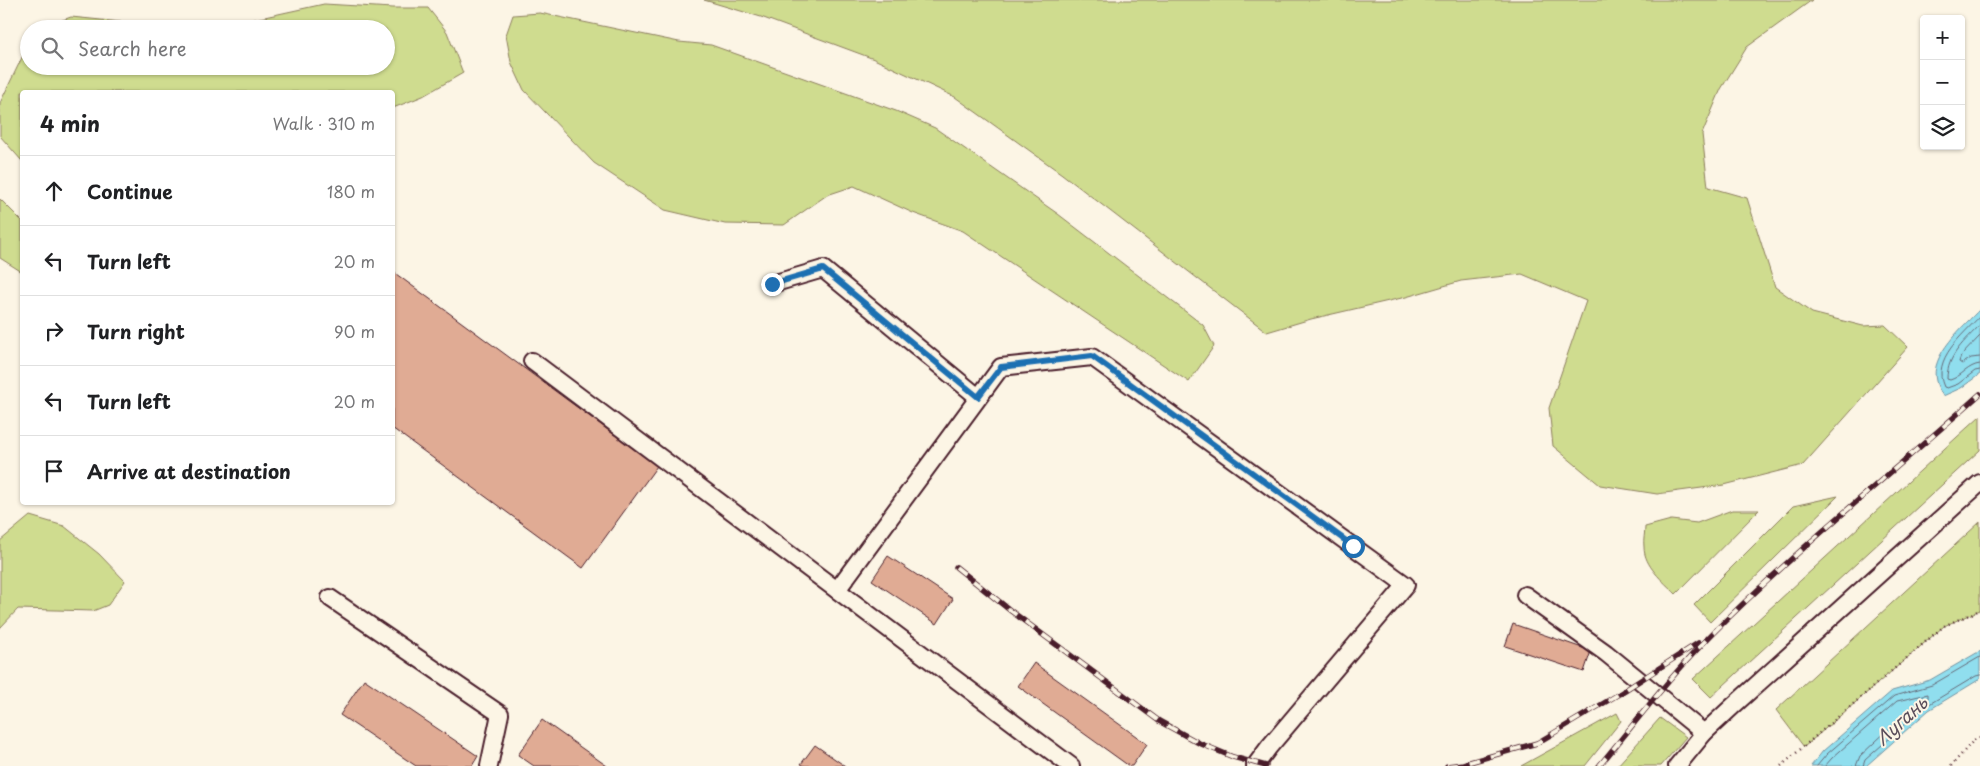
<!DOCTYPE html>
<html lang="en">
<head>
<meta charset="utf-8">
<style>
  body { margin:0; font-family:"Playpen Sans",sans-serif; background:#f2f2f2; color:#202124 }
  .controls { position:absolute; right:15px; top:15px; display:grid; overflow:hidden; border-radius:5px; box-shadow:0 1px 4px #0004 }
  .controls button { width:45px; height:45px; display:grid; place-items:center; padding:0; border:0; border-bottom:1px solid #e0e0e0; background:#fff; color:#202124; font:25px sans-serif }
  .stop { position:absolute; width:15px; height:15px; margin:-11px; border:4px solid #1f6fb2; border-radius:50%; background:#fff }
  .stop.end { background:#1f6fb2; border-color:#fff; box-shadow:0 1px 5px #0008 }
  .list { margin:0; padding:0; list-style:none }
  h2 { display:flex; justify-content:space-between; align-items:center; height:65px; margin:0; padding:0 20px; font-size:21px }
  h2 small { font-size:16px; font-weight:400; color:#757577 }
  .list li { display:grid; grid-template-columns:32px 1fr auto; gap:15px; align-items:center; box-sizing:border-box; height:70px; padding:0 20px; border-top:1px solid #e0e0e0 }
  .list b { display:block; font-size:19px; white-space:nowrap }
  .list em { font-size:16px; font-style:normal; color:#757577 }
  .icon { flex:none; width:28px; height:28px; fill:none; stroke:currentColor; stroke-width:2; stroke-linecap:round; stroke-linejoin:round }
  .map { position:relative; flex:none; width:1980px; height:766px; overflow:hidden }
  .search { position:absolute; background:#fff; box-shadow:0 1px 4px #0004; left:20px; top:20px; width:375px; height:55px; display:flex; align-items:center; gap:12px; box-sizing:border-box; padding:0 18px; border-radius:28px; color:#757577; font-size:19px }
  .panel { position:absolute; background:#fff; box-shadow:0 1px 4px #0004; left:20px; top:90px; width:375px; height:415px; border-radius:5px }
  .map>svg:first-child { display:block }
  .green { fill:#cfdc8f; stroke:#8c7e5d }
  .water { fill:#90deee; stroke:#7492a0 }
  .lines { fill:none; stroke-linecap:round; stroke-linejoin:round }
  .shore { stroke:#666b79; stroke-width:1 }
  .building { fill:#e0ab94; stroke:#4a1f2b }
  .minor-casing { stroke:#4a1f2b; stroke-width:20 }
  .path { stroke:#4a1f2b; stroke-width:2.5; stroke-dasharray:1 4; stroke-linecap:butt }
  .minor { stroke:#fcf5e5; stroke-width:16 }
  .rail-casing { stroke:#4a1f2b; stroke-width:5.5 }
  .rail { stroke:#fcf5e5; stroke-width:4; stroke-dasharray:11; stroke-linecap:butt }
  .route { stroke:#1f6fb2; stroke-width:6 }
  .labels { text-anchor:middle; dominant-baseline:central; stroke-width:4; stroke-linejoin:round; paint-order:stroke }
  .water-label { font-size:18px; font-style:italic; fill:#5c4f5c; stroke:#fcf5e5 }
</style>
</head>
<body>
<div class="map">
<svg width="1980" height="766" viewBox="0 0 1980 766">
  <rect width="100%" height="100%" fill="#fcf5e5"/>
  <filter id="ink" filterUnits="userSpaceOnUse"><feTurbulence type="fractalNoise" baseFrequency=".02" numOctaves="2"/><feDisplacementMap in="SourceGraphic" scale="10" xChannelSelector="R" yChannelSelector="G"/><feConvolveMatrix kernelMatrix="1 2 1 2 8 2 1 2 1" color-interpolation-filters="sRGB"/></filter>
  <g filter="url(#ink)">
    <!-- green -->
    <g class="green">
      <polygon points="704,0 1812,0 1747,47 1721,89 1702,134 1708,187 1747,198 1775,287 1812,313 1863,326 1885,325 1908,347 1803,465 1724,485 1657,494 1600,485 1553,446 1549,408 1586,301 1522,274 1461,281 1406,297 1311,319 1267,332 1062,174 955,97 874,59 761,17"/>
      <polygon points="324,4 393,8 428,8 447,32 463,73 423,96 393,108 392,92 22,92 22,161 0,136 0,103 29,43 29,66 386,66 386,29 210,29"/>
      <polygon points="540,13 679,42 711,45 896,111 935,128 1058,214 1203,325 1214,346 1189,382 963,231 913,213 854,186 827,195 784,225 725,224 665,210 594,163 524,90 511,62 506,35 513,15"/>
      <polygon points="71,17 191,29 38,29"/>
      <polygon points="0,199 22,221 22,272 0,258"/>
      <polygon points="1980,416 1980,450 1711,697 1693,679"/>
      <polygon points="1838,496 1710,622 1694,605 1793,506"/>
      <path d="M1732 510H1759L1676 594C1663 581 1644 566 1644 547 1643 540 1645 533 1645 527L1671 520 1697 523Z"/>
      <polygon points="30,516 64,526 99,554 125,581 108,605 93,611 18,609 0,628 0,541"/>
      <polygon points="1980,522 1980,610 1944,626 1804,747 1776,710"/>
      <polygon points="1617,713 1621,721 1585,766 1521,766"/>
      <polygon points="1660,718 1686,737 1661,766 1617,766"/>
    </g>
    <!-- water -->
    <g class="water">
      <path d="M1980 309V374L1961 388 1943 396C1940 391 1937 386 1936 381 1929 355 1964 326 1980 309Z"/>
      <polygon points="1980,651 1980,679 1929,710 1866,766 1811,766 1823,751 1892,691 1930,680"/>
    </g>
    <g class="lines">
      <!-- shore -->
      <g class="shore">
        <path d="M1980 316C1963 335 1931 359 1944 387L1947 388 1958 384 1975 371 1980 370"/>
        <path d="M1980 325C1965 341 1947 355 1947 379L1950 380C1961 377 1968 365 1980 364"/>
        <polyline points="1980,336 1961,356 1959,362 1962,364 1971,358 1980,357"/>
        <polyline points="1817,766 1827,754 1894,696 1932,685 1980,657"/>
        <polyline points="1825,766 1832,758 1897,701 1928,694 1928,698 1890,728 1860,756 1856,766"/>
        <polyline points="1863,766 1865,760 1926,706 1976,676 1980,675"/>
      </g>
    </g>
    <!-- building -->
    <g class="building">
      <polygon points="392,271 657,466 583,568 392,428"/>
      <polygon points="888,556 953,599 937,624 872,580"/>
      <polygon points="1513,624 1591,651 1584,672 1505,646"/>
      <polygon points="1034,663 1147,744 1132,766 1129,766 1018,686"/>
      <polygon points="364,679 478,756 472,766 416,766 340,715"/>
      <polygon points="542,720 607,766 534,766 518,755"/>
      <polygon points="815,745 845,766 805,766 801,764"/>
    </g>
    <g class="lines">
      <!-- minor casing -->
      <g class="minor-casing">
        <g id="minor">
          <polyline points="772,284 823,269 978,397"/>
          <polyline points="532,361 1071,766"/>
          <polyline points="837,590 1001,367 1092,357 1406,585 1269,747 1255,766"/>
          <polyline points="1525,595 1606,653 1704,733"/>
          <polyline points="330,598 500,714 489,766"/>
          <polyline points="1677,766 1704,733 1733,706 1980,483"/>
        </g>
      </g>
      <!-- path -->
      <g class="path">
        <polyline points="1781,766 1944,626 1980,610"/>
        <polyline points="1951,766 1974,740 1980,737"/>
      </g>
      <!-- minor -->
      <use href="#minor" class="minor"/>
      <!-- rail casing -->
      <g class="rail-casing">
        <g id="rail">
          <polyline points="956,567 1011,611 1159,721 1199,743 1233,757 1266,766"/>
          <polyline points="1447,766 1463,764 1537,743 1619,694 1698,643"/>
          <path d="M1599 766C1636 722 1671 675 1712 634 1797 549 1891 474 1980 394"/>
        </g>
      </g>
      <!-- rail -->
      <use href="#rail" class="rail"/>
    </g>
  </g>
  <g class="lines" filter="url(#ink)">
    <!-- route -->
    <polyline class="route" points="772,284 823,269 978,397 1001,367 1092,356 1353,546"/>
  </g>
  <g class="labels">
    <!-- water labels -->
    <g class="water-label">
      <text transform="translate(1901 720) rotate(-42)">Лугань</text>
    </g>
  </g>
</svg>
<div class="controls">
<button>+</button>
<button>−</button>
<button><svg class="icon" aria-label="layers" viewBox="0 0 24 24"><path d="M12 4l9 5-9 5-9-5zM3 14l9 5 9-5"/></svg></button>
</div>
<div class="stop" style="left:1353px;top:546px"></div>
<div class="stop end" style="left:772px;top:284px"></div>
<div class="search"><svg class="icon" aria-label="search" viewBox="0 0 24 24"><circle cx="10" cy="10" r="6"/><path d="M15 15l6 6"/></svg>Search here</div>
<section class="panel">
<h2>4 min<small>Walk · 310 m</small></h2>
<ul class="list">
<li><svg class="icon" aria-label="ahead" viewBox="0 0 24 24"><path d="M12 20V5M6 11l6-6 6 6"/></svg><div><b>Continue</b></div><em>180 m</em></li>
<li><svg class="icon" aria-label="left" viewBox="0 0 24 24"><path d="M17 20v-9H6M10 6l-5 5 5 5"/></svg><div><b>Turn left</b></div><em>20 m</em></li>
<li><svg class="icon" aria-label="right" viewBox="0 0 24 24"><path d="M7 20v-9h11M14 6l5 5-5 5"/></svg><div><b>Turn right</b></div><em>90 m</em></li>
<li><svg class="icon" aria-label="left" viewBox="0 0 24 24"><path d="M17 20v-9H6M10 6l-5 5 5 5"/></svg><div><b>Turn left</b></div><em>20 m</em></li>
<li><svg class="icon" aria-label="arrive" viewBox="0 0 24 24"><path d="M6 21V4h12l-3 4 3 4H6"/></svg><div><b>Arrive at destination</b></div></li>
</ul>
</section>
</div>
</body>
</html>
